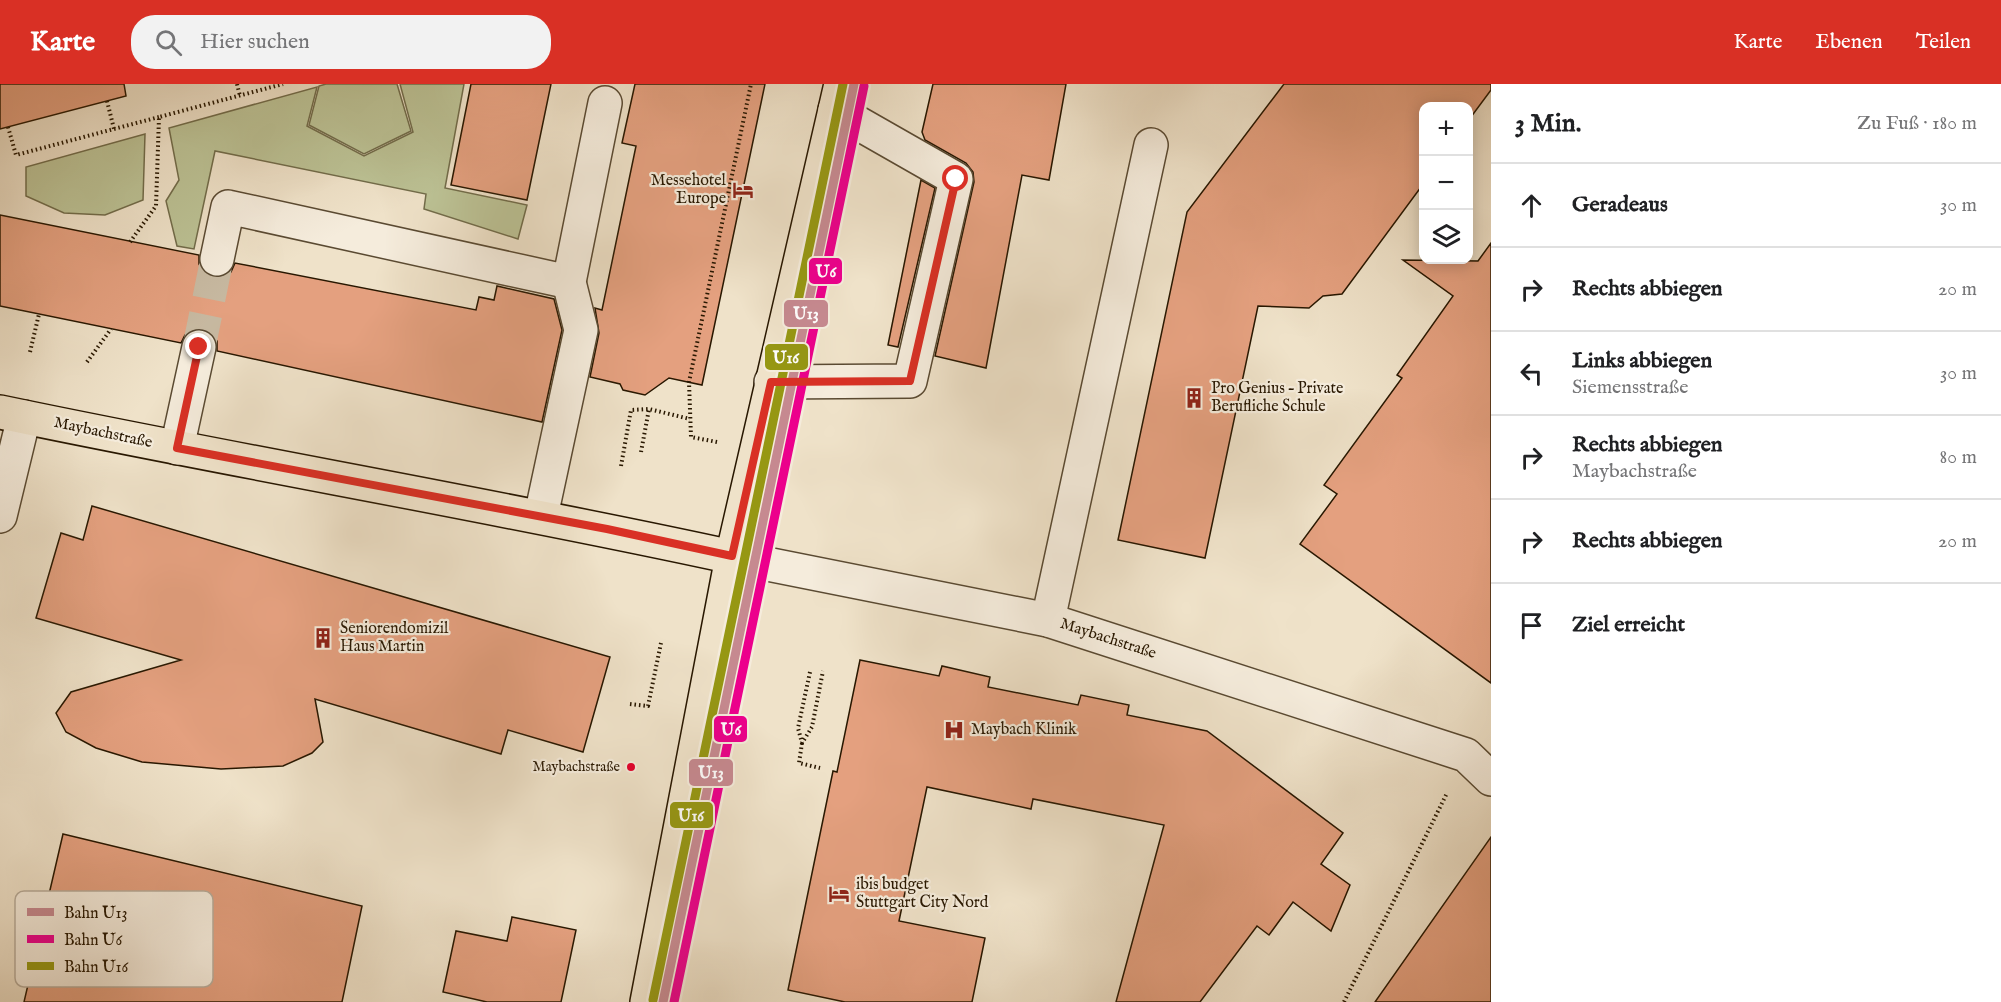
<!DOCTYPE html>
<html lang="de">
<head>
<meta charset="utf-8">
<style>
  body { margin:0; font-family:"IM FELL English",serif; background:#f2f2f2; color:#202124 }
  .controls { position:absolute; right:18px; top:18px; display:grid; overflow:hidden; border-radius:12px; box-shadow:0 3px 15px #0003 }
  .controls button { width:54px; height:54px; display:grid; place-items:center; padding:0; border:0; border-bottom:2px solid #e0e0e0; background:#fff; color:#202124; font:30px sans-serif }
  .stop { position:absolute; width:18px; height:18px; margin:-14px; border:4px solid #d93025; border-radius:50%; background:#fff }
  .stop.end { background:#d93025; border-color:#fff; box-shadow:0 2px 6px #0008 }
  .list { margin:0; padding:0; list-style:none }
  h2 { display:flex; justify-content:space-between; align-items:center; height:78px; margin:0; padding:0 24px; font-size:26px }
  h2 small { font-size:20px; font-weight:400; color:#757577 }
  .list li { display:grid; grid-template-columns:39px 1fr auto; gap:18px; align-items:center; box-sizing:border-box; height:84px; padding:0 24px; border-top:2px solid #e0e0e0 }
  .list b { display:block; font-size:22px; white-space:nowrap }
  .list p { margin:0; font-size:20px; white-space:nowrap; color:#757577 }
  .list em { font-size:20px; font-style:normal; color:#757577 }
  .icon { flex:none; width:33px; height:33px; fill:none; stroke:currentColor; stroke-width:2; stroke-linecap:round; stroke-linejoin:round }
  .map { position:relative; flex:none; width:1491px; height:918px; overflow:hidden }
  header { display:flex; align-items:center; gap:36px; box-sizing:border-box; height:84px; padding:0 30px; background:#d93025; color:#fff }
  header strong { font-size:28px }
  nav { display:flex; gap:33px; margin-inline-start:auto; font-size:21px }
  .search { width:420px; height:54px; background:#f2f2f2; display:flex; align-items:center; gap:15px; box-sizing:border-box; padding:0 21px; border-radius:24px; color:#757577; font-size:22px }
  main { display:flex }
  aside { flex:1; background:#fff }
  .map>svg:first-child { display:block }
  .green { fill:#bcc295; stroke:#726c4a; stroke-width:1.5 }
  .building { fill:#e4a07f; stroke:#281700; stroke-width:1.5 }
  .lines { fill:none; stroke-linecap:round; stroke-linejoin:round }
  .minor-tunnel { stroke:#c7b9a1; stroke-width:33; stroke-dasharray:33 16; stroke-linecap:butt }
  .minor-casing { stroke:#5a4a32; stroke-width:36 }
  .major-casing { stroke:#281700; stroke-width:36 }
  .path { stroke:#281700; stroke-width:4; stroke-dasharray:1.5 3; stroke-linecap:butt }
  .minor { stroke:#f5ecdc; stroke-width:33 }
  .major { stroke:#efe2c9; stroke-width:33 }
  .rail-1-casing { stroke:#f5ecdc; stroke-width:14 }
  .rail-2-casing { stroke:#f5ecdc; stroke-width:14 }
  .rail-3-casing { stroke:#f5ecdc; stroke-width:14 }
  .rail-1 { stroke:#c68990; stroke-width:9 }
  .rail-2 { stroke:#ec008c; stroke-width:9 }
  .rail-3 { stroke:#969713; stroke-width:9 }
  .route { stroke:#d93025; stroke-width:8 }
  .bus-dot { fill:#e4002b; stroke:#f5ecdc; stroke-width:2 }
  .labels { text-anchor:middle; dominant-baseline:central; stroke-width:4.5; stroke-linejoin:round; paint-order:stroke }
  .bus-label { font-size:14px; fill:#281700; stroke:#f5ecdc; text-anchor:end }
  .poi-label { font-size:16px; fill:#281700; stroke:#f5ecdc; text-anchor:start }
  .street-label { font-size:16px; fill:#281700; stroke:#f5ecdc }
  .key { fill:#f5ecdc; stroke:#b8ac9a; stroke-width:1.5 }
  .key-label { font-size:16px; fill:#281700 }
  .line-badge { stroke:#f5ecdc; stroke-width:2 }
  .badge-label { font-size:16px; text-anchor:middle; font-weight:bold; fill:#fff }
</style>
</head>
<body>
<header>
<strong>Karte</strong>
<div class="search"><svg class="icon" aria-label="search" viewBox="0 0 24 24"><circle cx="10" cy="10" r="6"/><path d="M15 15l6 6"/></svg>Hier suchen</div>
<nav><a>Karte</a><a>Ebenen</a><a>Teilen</a></nav>
</header>
<main>
<div class="map">
<svg width="1491" height="918" viewBox="0 0 1491 918">
  <rect width="100%" height="100%" fill="#efe2c9"/>
  <filter id="stains"><feTurbulence type="fractalNoise" baseFrequency=".00333" numOctaves="4"/><feColorMatrix values="0 0 0 0 .2 0 0 0 0 .09 0 0 0 0 .02 0 0 0 .5 -.17"/></filter>
  <radialGradient id="worn" r=".72"><stop offset=".6" stop-color="#630" stop-opacity="0"/><stop offset="1" stop-color="#630" stop-opacity=".3"/></radialGradient>
  <!-- green -->
  <g class="green">
    <polygon points="326,0 397,0 411,47 364,70 309,41 319,2"/>
    <polygon points="400,0 464,0 445,104 527,121 518,155 424,125 426,110 215,67 194,165 177,162 166,117 179,96 169,44 317,3 307,42 364,72 413,48"/>
    <polygon points="145,50 143,116 105,131 64,129 26,112 26,83"/>
  </g>
  <!-- building -->
  <g class="building">
    <polygon points="0,0 124,0 126,12 0,45"/>
    <polygon points="471,0 551,0 527,116 451,101"/>
    <polygon points="635,0 765,0 702,301 669,294 645,311 623,306 620,300 590,293 599,249 595,224 602,226 636,62 622,59"/>
    <polygon points="933,0 1066,0 1049,96 1022,91 986,284 935,272 974,98 973,88 966,79 925,56 922,48"/>
    <polygon points="1284,0 1491,0 1491,6 1468,37 1468,22 1424,22 1424,99 1342,210 1323,212 1309,224 1258,222 1205,474 1118,456 1187,128"/>
    <polygon points="921,96 935,104 898,263 888,261"/>
    <polygon points="0,131 199,171 199,180 204,189 214,193 222,193 231,188 235,179 476,226 479,213 494,216 497,202 554,215 562,246 542,338 217,267 217,257 211,249 204,245 193,245 185,251 181,259 0,222"/>
    <polygon points="1491,159 1491,599 1300,460 1337,410 1324,401 1402,294 1397,291 1453,212 1403,176 1478,177"/>
    <polygon points="92,422 610,573 583,668 508,646 501,670 315,615 323,658 312,669 283,682 221,685 142,678 96,664 66,648 56,629 71,608 181,576 36,534 61,449 83,456"/>
    <polygon points="860,576 939,592 942,582 990,593 988,603 1078,621 1081,611 1129,621 1127,631 1207,647 1343,749 1321,780 1350,801 1331,847 1293,818 1269,851 1257,842 1200,918 1116,918 1164,741 1033,715 1031,725 927,703 899,837 985,854 972,918 845,918 788,906 833,687 837,688"/>
    <polygon points="63,750 362,822 342,918 24,918"/>
    <polygon points="1491,753 1491,918 1375,918"/>
    <polygon points="512,833 576,846 561,918 487,918 443,908 456,847 507,857"/>
  </g>
  <g class="lines">
    <!-- minor-tunnel -->
    <polyline class="minor-tunnel" points="199,263 217,175"/>
    <!-- minor casing -->
    <g class="minor-casing">
      <g id="minor">
        <polyline points="217,175 228,123 569,198 605,19"/>
        <polyline points="771,298 910,297 956,95 835,26"/>
        <polyline points="177,364 199,263"/>
        <polyline points="0,432 24,333"/>
        <polyline points="541,432 581,246 569,198"/>
        <polyline points="732,473 1048,536 1466,671 1491,695"/>
        <polyline points="1048,536 1151,61"/>
      </g>
    </g>
    <!-- major casing -->
    <g class="major-casing">
      <g id="major">
        <path d="M0 328C243 379 489 420 732 473"/>
        <polyline points="647,918 732,473 841,0"/>
      </g>
    </g>
    <!-- path -->
    <g class="path">
      <polyline points="237,0 240,12"/>
      <polyline points="107,17 114,45"/>
      <polyline points="8,43 16,71 159,33"/>
      <polyline points="130,158 156,122 159,33 283,0"/>
      <polyline points="30,268 39,230"/>
      <polyline points="87,278 111,245"/>
      <polyline points="717,358 691,353 689,298 751,0"/>
      <polyline points="641,368 649,325"/>
      <polyline points="621,382 631,326 649,325 690,335"/>
      <polyline points="810,588 798,644 802,659 812,643 823,587"/>
      <polyline points="630,620 648,622 661,559"/>
      <polyline points="802,659 799,679 820,684"/>
      <polyline points="1344,918 1447,709"/>
    </g>
    <!-- minor -->
    <use href="#minor" class="minor"/>
    <!-- major -->
    <use href="#major" class="major"/>
    <!-- rail-1 casing -->
    <g class="rail-1-casing">
      <polyline id="rail-1" points="663,918 854,0"/>
    </g>
    <!-- rail-2 casing -->
    <g class="rail-2-casing">
      <polyline id="rail-2" points="674,918 864,2"/>
    </g>
    <!-- rail-3 casing -->
    <g class="rail-3-casing">
      <polyline id="rail-3" points="653,916 843,0"/>
    </g>
    <!-- rail-1 -->
    <use href="#rail-1" class="rail-1"/>
    <!-- rail-2 -->
    <use href="#rail-2" class="rail-2"/>
    <!-- rail-3 -->
    <use href="#rail-3" class="rail-3"/>
  </g>
  <g class="lines">
    <!-- route -->
    <polyline class="route" points="199,263 177,364 607,445 732,472 771,298 910,297 956,95"/>
  </g>
  <!-- icons -->
  <defs>
    <g id="hotel-bare" transform="scale(1.62)"><path d="M-6-4.5h1.5V1H6V5H4.5V3h-9V5H-6ZM-4 0a1.8 1.8 0 1 1 3.6 0ZM.5 0V-2.5h3Q6-2.5 6 0Z" fill="#8f2418" stroke="#f5ecdc" stroke-width="2.5" paint-order="stroke"/></g>
    <g id="building-bare" transform="scale(1.62)"><path d="M-4-6H4V6H1V3H-1V6H-4ZM-2.5-4.3h1.7v1.8h-1.7ZM.8-4.3h1.7v1.8H.8ZM-2.5-1h1.7V.8h-1.7ZM.8-1h1.7V.8H.8Z" fill="#8f2418" stroke="#f5ecdc" stroke-width="2.5" paint-order="stroke"/></g>
    <g id="hospital-bare" transform="scale(1.62)"><path d="M-5-5h3v3.5h4V-5h3V5h-3V1.5h-4V5h-3Z" fill="#8f2418" stroke="#f5ecdc" stroke-width="2.5" paint-order="stroke"/></g>
  </defs>
  <g fill-rule="evenodd">
    <use href="#hotel-bare" x="743" y="106"/>
    <use href="#building-bare" x="1194" y="314"/>
    <use href="#building-bare" x="323" y="554"/>
    <use href="#hospital-bare" x="954" y="646"/>
    <use href="#hotel-bare" x="839" y="810"/>
  </g>
  <!-- markers -->
  <circle class="bus-dot" cx="631" cy="683" r="5"/>
  <g class="labels">
    <!-- bus labels -->
    <g class="bus-label">
      <text x="620" y="683">Maybachstraße</text>
    </g>
    <!-- poi labels -->
    <g class="poi-label">
      <text x="726" y="97" text-anchor="end">Messehotel<tspan x="726" dy="18">Europe</tspan></text>
      <text x="1211" y="305">Pro Genius – Private<tspan x="1211" dy="18">Berufliche Schule</tspan></text>
      <text x="340" y="545">Seniorendomizil<tspan x="340" dy="18">Haus Martin</tspan></text>
      <text x="971" y="646">Maybach Klinik</text>
      <text x="856" y="801">ibis budget<tspan x="856" dy="18">Stuttgart City Nord</tspan></text>
    </g>
    <!-- street labels -->
    <g class="street-label">
      <text transform="translate(103 349) rotate(12)">Maybachstraße</text>
      <text transform="translate(1108 555) rotate(18)">Maybachstraße</text>
    </g>
  </g>
  <!-- legend -->
  <rect x="15" y="807" width="198" height="96" rx="9" class="key"/>
  <rect x="27" y="824" width="27" height="8" fill="#c68990"/>
  <rect x="27" y="851" width="27" height="8" fill="#ec008c"/>
  <rect x="27" y="878" width="27" height="8" fill="#969713"/>
  <g class="key-label">
    <text x="64" y="834">Bahn U13</text>
    <text x="64" y="861">Bahn U6</text>
    <text x="64" y="888">Bahn U16</text>
  </g>
  <g class="line-badge">
    <rect x="808" y="173" width="35" height="28" rx="6" fill="#ec008c"/>
    <rect x="783" y="215" width="46" height="29" rx="6" fill="#c68990"/>
    <rect x="764" y="259" width="45" height="28" rx="6" fill="#969713"/>
    <rect x="713" y="631" width="35" height="28" rx="6" fill="#ec008c"/>
    <rect x="688" y="674" width="46" height="29" rx="6" fill="#c68990"/>
    <rect x="669" y="717" width="45" height="28" rx="6" fill="#969713"/>
  </g>
  <g class="badge-label">
    <text x="826" y="193">U6</text>
    <text x="806" y="235">U13</text>
    <text x="786" y="279">U16</text>
    <text x="731" y="651">U6</text>
    <text x="711" y="694">U13</text>
    <text x="691" y="737">U16</text>
  </g>
  <rect width="100%" height="100%" filter="url(#stains)"/>
  <rect width="100%" height="100%" fill="url(#worn)"/>
</svg>
<div class="controls">
<button>+</button>
<button>−</button>
<button><svg class="icon" aria-label="layers" viewBox="0 0 24 24"><path d="M12 4l9 5-9 5-9-5zM3 14l9 5 9-5"/></svg></button>
</div>
<div class="stop" style="left:956px;top:95px"></div>
<div class="stop end" style="left:199px;top:263px"></div>
</div>
<aside>
<h2>3 Min.<small>Zu Fuß · 180 m</small></h2>
<ul class="list">
<li><svg class="icon" aria-label="ahead" viewBox="0 0 24 24"><path d="M12 20V5M6 11l6-6 6 6"/></svg><div><b>Geradeaus</b></div><em>30 m</em></li>
<li><svg class="icon" aria-label="right" viewBox="0 0 24 24"><path d="M7 20v-9h11M14 6l5 5-5 5"/></svg><div><b>Rechts abbiegen</b></div><em>20 m</em></li>
<li><svg class="icon" aria-label="left" viewBox="0 0 24 24"><path d="M17 20v-9H6M10 6l-5 5 5 5"/></svg><div><b>Links abbiegen</b><p>Siemensstraße</p></div><em>30 m</em></li>
<li><svg class="icon" aria-label="right" viewBox="0 0 24 24"><path d="M7 20v-9h11M14 6l5 5-5 5"/></svg><div><b>Rechts abbiegen</b><p>Maybachstraße</p></div><em>80 m</em></li>
<li><svg class="icon" aria-label="right" viewBox="0 0 24 24"><path d="M7 20v-9h11M14 6l5 5-5 5"/></svg><div><b>Rechts abbiegen</b></div><em>20 m</em></li>
<li><svg class="icon" aria-label="arrive" viewBox="0 0 24 24"><path d="M6 21V4h12l-3 4 3 4H6"/></svg><div><b>Ziel erreicht</b></div></li>
</ul>
</aside>
</main>
</body>
</html>
